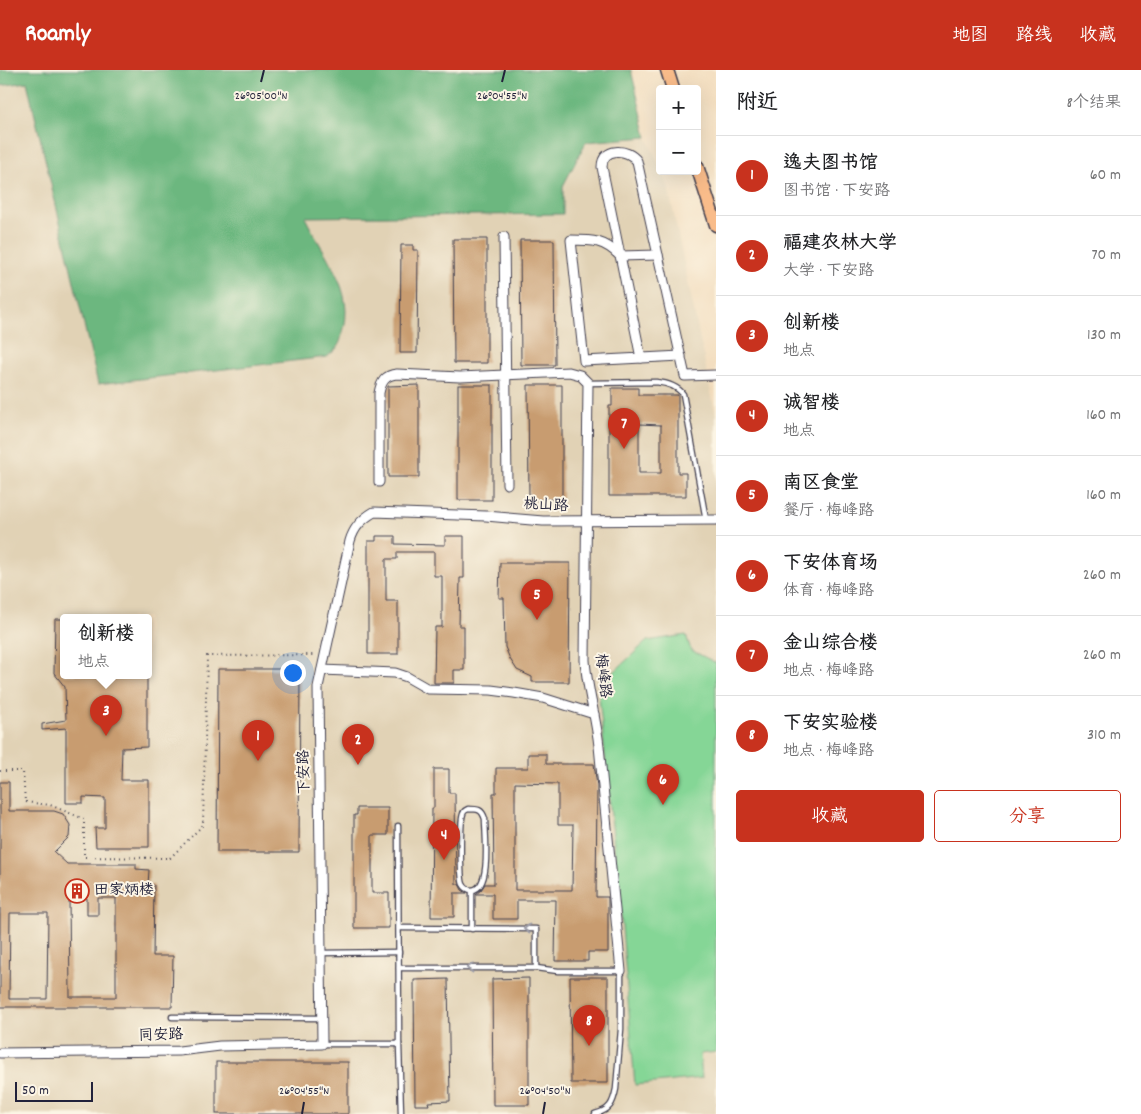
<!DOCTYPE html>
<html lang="zh">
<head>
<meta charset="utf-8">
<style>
  body { margin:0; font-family:Dekko,"LXGW WenKai TC",sans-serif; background:#f2f2f2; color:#202124 }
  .controls { position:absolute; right:15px; top:15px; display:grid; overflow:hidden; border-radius:5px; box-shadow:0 5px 20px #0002 }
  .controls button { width:45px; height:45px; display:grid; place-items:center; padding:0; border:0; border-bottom:1px solid #e0e0e0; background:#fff; color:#202124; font:25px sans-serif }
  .scale { position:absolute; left:15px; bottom:12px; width:78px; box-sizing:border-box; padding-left:5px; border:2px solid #22223b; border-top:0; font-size:14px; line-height:18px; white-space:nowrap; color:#22223b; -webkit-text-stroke:4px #fcf5e5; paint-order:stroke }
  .you { position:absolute; left:292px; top:602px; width:18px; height:18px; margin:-12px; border:4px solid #fff; border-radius:50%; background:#1a73e8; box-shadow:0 0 0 8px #1a73e833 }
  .badge { display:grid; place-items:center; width:32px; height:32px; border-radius:50%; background:#c8321e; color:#fff; font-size:16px; font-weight:700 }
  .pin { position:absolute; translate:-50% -41px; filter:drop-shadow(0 1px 2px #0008) }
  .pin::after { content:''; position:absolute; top:26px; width:18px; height:15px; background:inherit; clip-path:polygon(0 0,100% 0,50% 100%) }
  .popup { position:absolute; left:60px; top:544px; width:92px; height:65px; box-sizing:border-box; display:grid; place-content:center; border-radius:5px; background:#fff; filter:drop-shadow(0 1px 4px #0005); font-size:16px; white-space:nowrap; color:#757577 }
  .popup b { font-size:19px; color:#202124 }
  .popup::after { content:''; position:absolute; left:50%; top:100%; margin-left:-10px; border:10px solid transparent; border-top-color:#fff }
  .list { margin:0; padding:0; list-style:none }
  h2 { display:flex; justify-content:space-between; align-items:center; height:65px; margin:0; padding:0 20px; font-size:21px }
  h2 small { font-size:16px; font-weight:400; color:#757577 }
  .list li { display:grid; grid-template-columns:32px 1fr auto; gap:15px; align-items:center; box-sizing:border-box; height:80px; padding:0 20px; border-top:1px solid #e0e0e0 }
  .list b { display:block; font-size:19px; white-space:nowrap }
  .list p { margin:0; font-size:16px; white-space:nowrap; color:#757577 }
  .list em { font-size:16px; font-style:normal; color:#757577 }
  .actions { display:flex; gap:10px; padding:15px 20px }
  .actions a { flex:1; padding:11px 0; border:1px solid #c8321e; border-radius:5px; text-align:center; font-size:18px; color:#c8321e }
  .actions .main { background:#c8321e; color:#fff }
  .map { position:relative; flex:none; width:716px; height:1044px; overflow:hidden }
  header { display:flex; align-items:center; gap:30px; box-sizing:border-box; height:70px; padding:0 25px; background:#c8321e; color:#fff }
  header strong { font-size:24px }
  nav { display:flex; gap:28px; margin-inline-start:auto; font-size:18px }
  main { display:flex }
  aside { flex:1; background:#fff }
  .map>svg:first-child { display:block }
  .built { fill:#e1d2b5; fill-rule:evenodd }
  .green { fill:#85d696; stroke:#547c68 }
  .forest { fill:#6cb77f; stroke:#476c5d }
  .building { fill:#c89c6f; fill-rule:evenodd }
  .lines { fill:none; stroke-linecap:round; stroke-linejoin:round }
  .lane-casing { stroke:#413e4e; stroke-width:7 }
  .street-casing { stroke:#413e4e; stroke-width:11 }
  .primary-casing { stroke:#413e4e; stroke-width:15 }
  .path { stroke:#413e4e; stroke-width:2; stroke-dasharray:1 4; stroke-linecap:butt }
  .lane { stroke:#fff; stroke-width:4.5 }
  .street { stroke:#fff; stroke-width:9 }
  .primary { stroke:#f9bc8a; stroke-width:12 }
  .oneway { stroke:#9c9ca7 }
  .ticks { fill:none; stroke:#22223b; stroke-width:2 }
  .labels { text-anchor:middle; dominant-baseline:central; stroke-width:4; stroke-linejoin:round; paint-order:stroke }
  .street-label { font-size:15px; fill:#22223b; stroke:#fcf5e5 }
  .poi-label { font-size:15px; fill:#22223b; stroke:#fcf5e5; text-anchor:start }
  .ticks-label { font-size:12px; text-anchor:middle; fill:#22223b; stroke:#fcf5e5; stroke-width:4; stroke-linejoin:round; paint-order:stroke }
</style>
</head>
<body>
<header>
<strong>Roamly</strong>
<nav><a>地图</a><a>路线</a><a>收藏</a></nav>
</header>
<main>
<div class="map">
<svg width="716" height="1044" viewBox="0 0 716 1044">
  <rect width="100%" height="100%" fill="#fcf5e5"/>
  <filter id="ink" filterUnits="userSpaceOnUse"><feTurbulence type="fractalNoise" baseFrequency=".02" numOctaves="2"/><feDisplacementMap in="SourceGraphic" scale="10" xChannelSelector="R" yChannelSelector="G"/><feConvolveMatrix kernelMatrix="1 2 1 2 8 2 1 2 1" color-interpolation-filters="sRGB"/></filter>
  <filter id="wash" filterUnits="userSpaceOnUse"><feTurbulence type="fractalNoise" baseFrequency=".0096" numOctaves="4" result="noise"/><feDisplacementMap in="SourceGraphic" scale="20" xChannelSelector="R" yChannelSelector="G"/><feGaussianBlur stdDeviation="1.12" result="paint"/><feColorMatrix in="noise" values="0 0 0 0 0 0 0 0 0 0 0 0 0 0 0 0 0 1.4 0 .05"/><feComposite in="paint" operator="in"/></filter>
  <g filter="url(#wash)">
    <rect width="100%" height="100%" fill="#f2dbbb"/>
    <!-- built -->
    <path class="built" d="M27 12 99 314 338 276 345 258 347 243 335 200 304 147 563 144V116L586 72 647 67 660 97V101H661L668 116 716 346V1044H0V16ZM64 547H148V605H64Z"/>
    <!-- green -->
    <polygon class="green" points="686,565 691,580 716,593 716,982 700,984 702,1008 635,1015 621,845 599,626 600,615 647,571"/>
    <!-- forest -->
    <path class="forest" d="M0 0H631L647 67 586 72 563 116V144L305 147C322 184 358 221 342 265 341 268 340 273 338 276 336 280 330 284 327 287L98 314 27 12 0 16Z"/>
    <g id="blocks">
      <!-- building -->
      <g class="building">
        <polygon points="453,169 487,169 487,293 454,293"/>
        <polygon points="520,170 554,170 555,295 521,295"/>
        <polygon points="401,175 413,175 413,180 418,180 417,283 400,283"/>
        <polygon points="419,315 419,407 388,407 388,316"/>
        <rect x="458" y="315" width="34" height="115"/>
        <polygon points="528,315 562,315 562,429 529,430"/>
        <path d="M612 318H638V325H678V403H686V426H609V336H612ZM639 354 661 355V403H639Z"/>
        <polygon points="376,466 395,466 395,474 445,475 445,466 464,466 464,508 460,508 459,556 464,556 464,600 454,600 454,613 434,613 435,557 442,557 442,506 434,506 434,482 397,482 397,489 386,489 386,531 398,531 398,584 368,584 368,471 376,471"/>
        <polygon points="500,493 570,493 569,612 532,612 532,607 517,600 510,589 505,577 504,528 499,528"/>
        <polygon points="55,549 64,549 64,605 147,605 147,677 122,678 121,710 149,710 149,777 96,777 95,758 105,758 105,728 83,727 83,733 66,733 66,658 42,660 42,654 66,650 65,617 54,603"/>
        <polygon points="218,599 300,599 299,782 217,782"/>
        <path d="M528 684H546V694H594L597 716 596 827H608V882H588V891H555L556 830H517V849H493V824H476L481 820 485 814H494L493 723H496V698H528ZM515 713 558 714V755H573L572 820H515Z"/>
        <polygon points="434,699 449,699 449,723 455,723 456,814 459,814 462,820 467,823 454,823 454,847 431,847 432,738 434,738"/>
        <path d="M0 712H9V741H54L63 744 70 755 69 767 54 782 67 794H136V799L149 800 148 815H154L153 886H173L172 937H0ZM69 828H87V845H98V828H116V927H70ZM10 843H48L47 929H9Z"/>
        <polygon points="357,738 388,738 388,765 372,765 372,823 389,823 389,858 354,858 354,745 357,745"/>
        <polygon points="570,907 608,907 608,1013 571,1013"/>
        <polygon points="529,908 529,1035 493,1035 492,909"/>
        <polygon points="448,909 450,1031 428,1032 429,1035 415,1035 414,910"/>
        <rect x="216" y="992" width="132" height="52"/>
      </g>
    </g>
  </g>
  <g filter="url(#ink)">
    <use href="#blocks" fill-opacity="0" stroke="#413e4e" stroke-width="1"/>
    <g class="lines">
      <!-- lane casing -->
      <g class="lane-casing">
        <g id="lane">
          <path d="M588 313 656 312C666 313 677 316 683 324L706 450"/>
          <path d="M468 739C478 739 482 739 485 749 485 763 492 819 472 820 467 820 465 818 463 814 460 807 460 752 463 744 464 740 465 741 468 739Z"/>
          <polyline points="399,858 536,859 536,898"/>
          <polyline points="472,859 472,820"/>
          <polyline points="321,883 399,882"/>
          <path d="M399 898H536L558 901H621V959L616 1019C613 1034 610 1040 595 1044"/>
          <polyline points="172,947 321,948"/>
          <polyline points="322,974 399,974 398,756"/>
          <polyline points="399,974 401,1044"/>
        </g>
      </g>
      <!-- street casing -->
      <g class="street-casing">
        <g id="street">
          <polyline points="504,167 507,414"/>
          <path d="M658 185 620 186C604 170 593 170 571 170L584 291 681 286"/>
          <path d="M641 288 602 97C602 77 628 78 637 91L685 306 716 305"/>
          <path d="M379 412V323C381 312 385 305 397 304L460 307 569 302 580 305 588 313 585 590C587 619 596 647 599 676L621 901"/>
          <polyline points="322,600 395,603 407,607 428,619 491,620 514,623 543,628 594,644"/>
          <path d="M0 983 179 981 220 976 322 974 318 617 350 471C354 457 362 449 374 442L486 446 543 451 716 450"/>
        </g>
      </g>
      <!-- primary casing -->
      <g class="primary-casing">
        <g id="primary">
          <polyline points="667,0 673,19"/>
          <polyline points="697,96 716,155"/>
        </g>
      </g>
      <!-- path -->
      <polyline class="path" points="0,701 23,701 25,732 50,735 84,749 84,787 170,788 203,755 207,586 316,585"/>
      <!-- lane -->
      <use href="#lane" class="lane"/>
      <!-- street -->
      <use href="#street" class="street"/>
      <!-- primary -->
      <use href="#primary" class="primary"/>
    </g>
    <!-- one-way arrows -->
    <defs><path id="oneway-chevron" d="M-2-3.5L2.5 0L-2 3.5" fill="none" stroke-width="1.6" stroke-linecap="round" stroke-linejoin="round" transform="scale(1.25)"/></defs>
    <g class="oneway">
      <use href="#oneway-chevron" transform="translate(527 859) rotate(-180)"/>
      <use href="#oneway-chevron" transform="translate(470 898) rotate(-180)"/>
    </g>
  </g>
  <!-- ticks -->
  <path class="ticks" d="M261 12 264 0M502 12 505 0M302 1044 304 1032M543 1044 545 1032"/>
  <!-- icons -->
  <defs>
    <g id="building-ring" transform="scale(1.25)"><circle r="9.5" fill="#fcf5e5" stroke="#c8321e" stroke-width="1.5"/><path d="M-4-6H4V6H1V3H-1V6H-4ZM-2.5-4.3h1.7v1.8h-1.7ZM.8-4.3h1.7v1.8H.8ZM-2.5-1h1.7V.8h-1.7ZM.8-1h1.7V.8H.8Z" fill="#c8321e"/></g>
  </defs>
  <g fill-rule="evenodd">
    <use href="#building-ring" x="77" y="821"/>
  </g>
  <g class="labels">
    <!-- street labels -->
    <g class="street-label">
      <text transform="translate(546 436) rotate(3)">桃山路</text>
      <text transform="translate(602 606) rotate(83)">梅峰路</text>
      <text transform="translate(305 702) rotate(-91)">下安路</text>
      <text transform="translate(161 966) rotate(-2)">同安路</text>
    </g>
    <!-- poi labels -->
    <g class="poi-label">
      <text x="94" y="821">田家炳楼</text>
    </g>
  </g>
  <g class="ticks-label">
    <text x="261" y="29">26°05'00"N</text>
    <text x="502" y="29">26°04'55"N</text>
    <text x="304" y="1024">26°04'55"N</text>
    <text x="545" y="1024">26°04'50"N</text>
  </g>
</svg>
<div class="controls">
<button>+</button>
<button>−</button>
</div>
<div class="scale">50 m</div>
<div class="you"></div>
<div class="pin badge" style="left:258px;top:691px">1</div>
<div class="pin badge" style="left:358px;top:695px">2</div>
<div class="pin badge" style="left:106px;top:666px">3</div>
<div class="popup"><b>创新楼</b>地点</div>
<div class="pin badge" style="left:444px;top:790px">4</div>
<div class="pin badge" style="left:537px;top:550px">5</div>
<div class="pin badge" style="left:663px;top:735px">6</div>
<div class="pin badge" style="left:624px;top:379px">7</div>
<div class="pin badge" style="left:589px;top:976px">8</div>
</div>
<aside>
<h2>附近<small>8个结果</small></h2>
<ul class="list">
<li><span class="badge">1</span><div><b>逸夫图书馆</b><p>图书馆 · 下安路</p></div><em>60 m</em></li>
<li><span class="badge">2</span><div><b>福建农林大学</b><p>大学 · 下安路</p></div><em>70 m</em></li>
<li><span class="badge">3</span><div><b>创新楼</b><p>地点</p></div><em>130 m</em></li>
<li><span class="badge">4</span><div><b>诚智楼</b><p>地点</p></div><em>160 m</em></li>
<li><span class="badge">5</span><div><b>南区食堂</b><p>餐厅 · 梅峰路</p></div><em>160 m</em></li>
<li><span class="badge">6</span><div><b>下安体育场</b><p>体育 · 梅峰路</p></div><em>260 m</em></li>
<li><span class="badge">7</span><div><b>金山综合楼</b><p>地点 · 梅峰路</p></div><em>260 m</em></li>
<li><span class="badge">8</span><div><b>下安实验楼</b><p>地点 · 梅峰路</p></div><em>310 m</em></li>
</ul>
<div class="actions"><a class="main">收藏</a><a>分享</a></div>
</aside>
</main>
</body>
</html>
